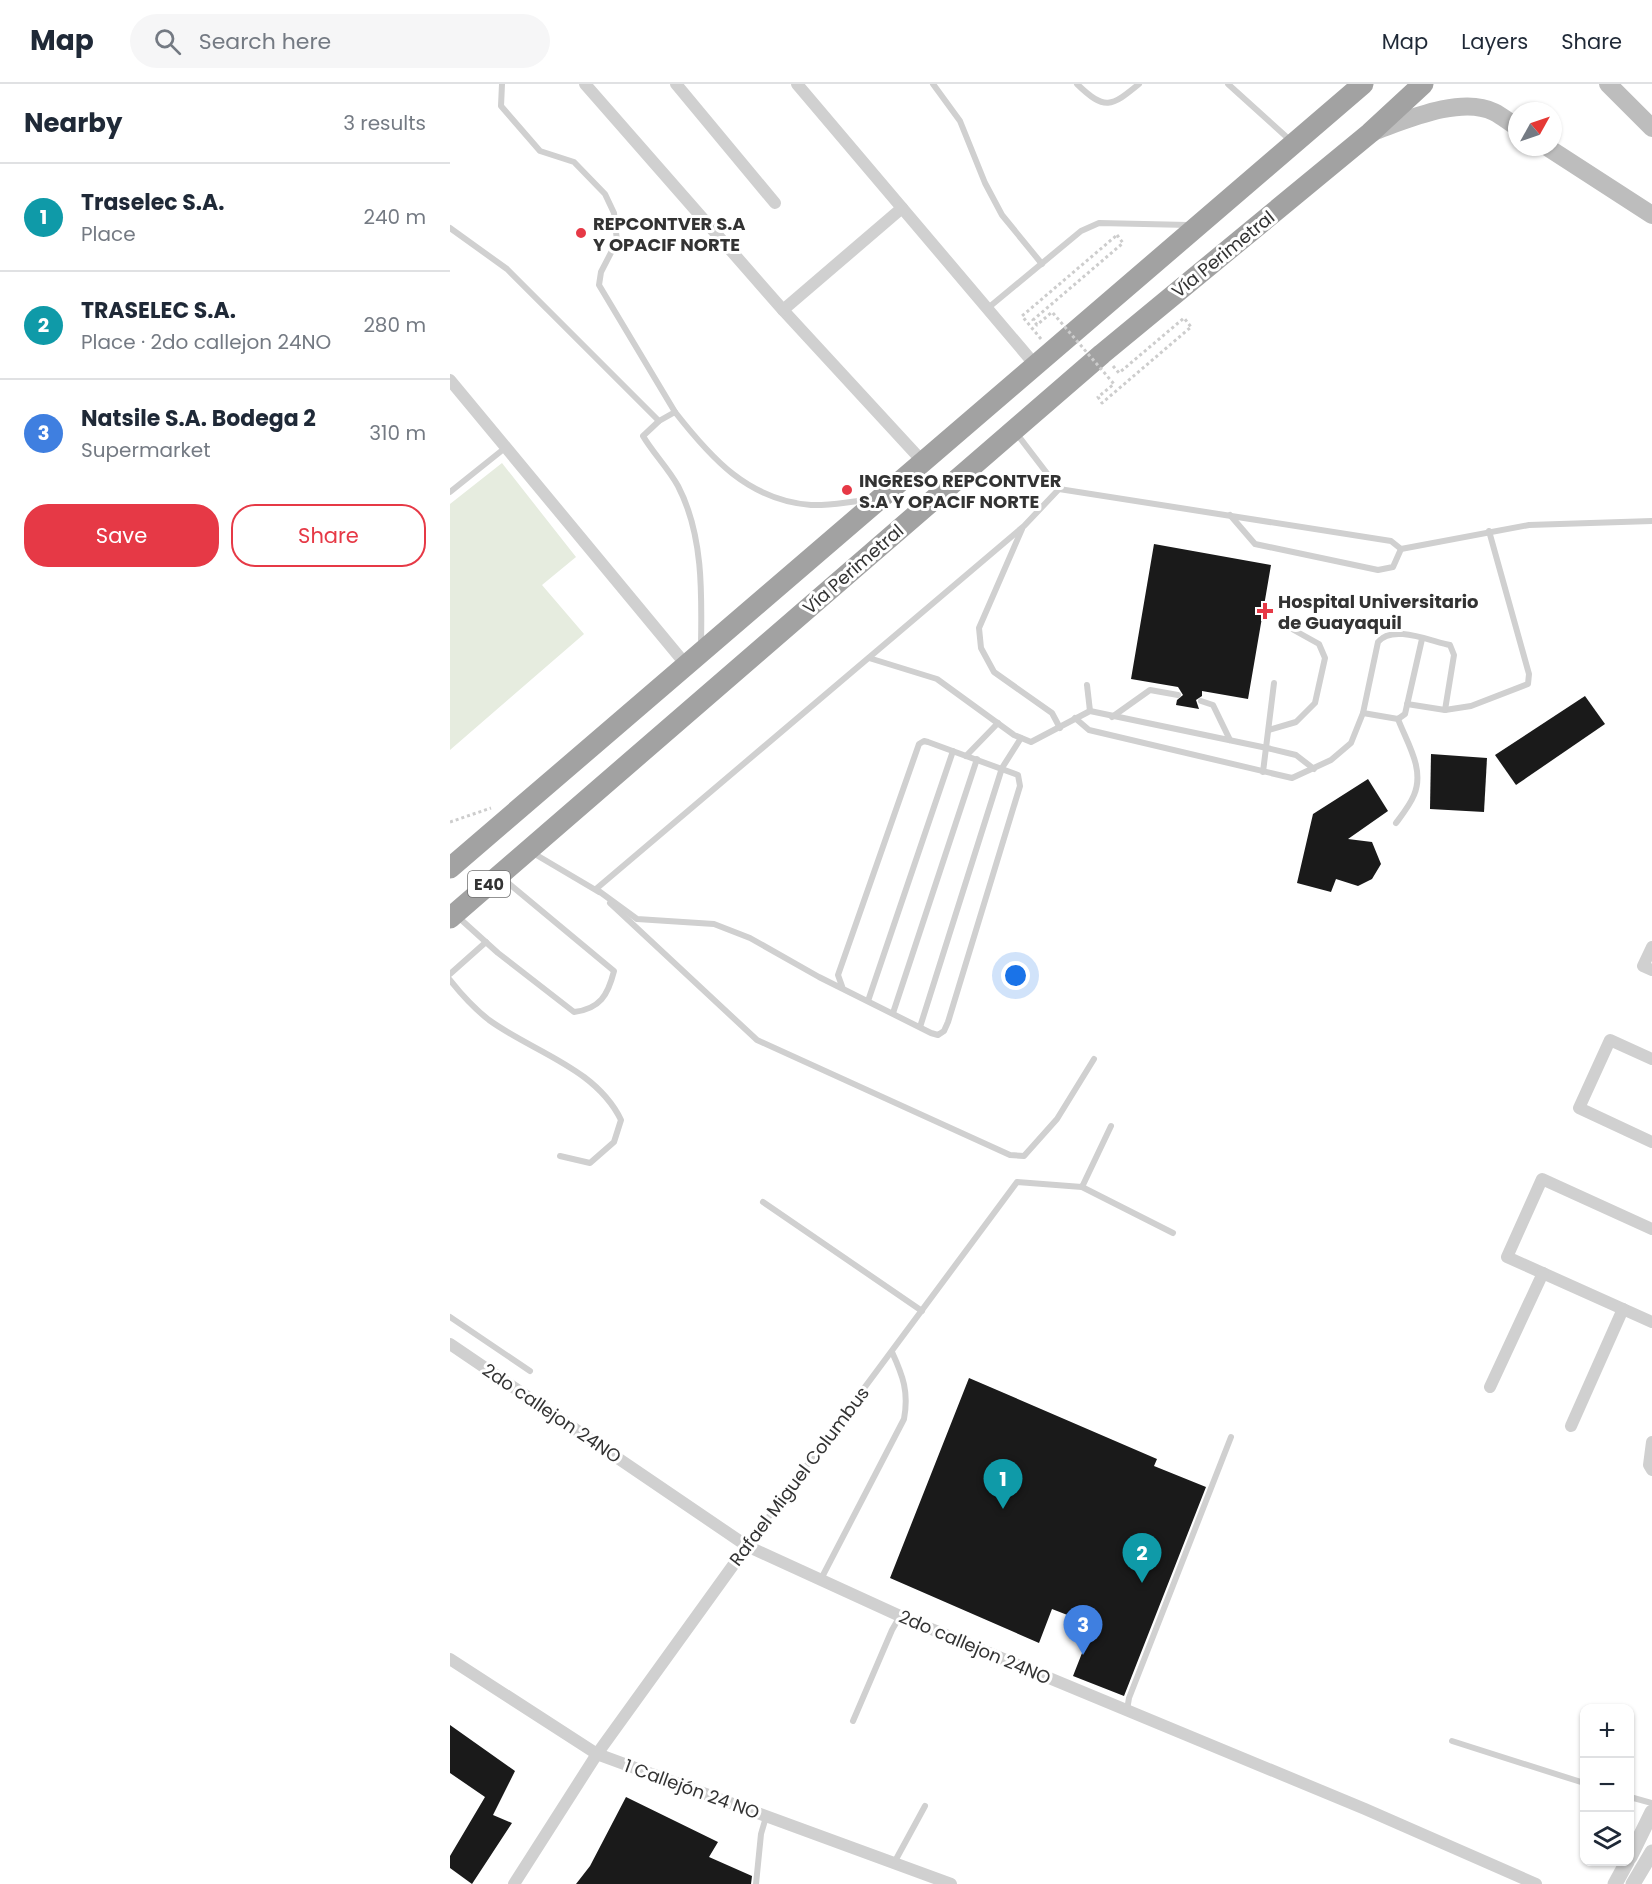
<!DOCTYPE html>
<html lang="en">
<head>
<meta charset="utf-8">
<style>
  body { margin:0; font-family:Poppins,sans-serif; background:#f6f6f7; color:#1f2937 }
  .controls { position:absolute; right:18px; bottom:18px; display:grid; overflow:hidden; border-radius:12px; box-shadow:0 2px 4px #0004 }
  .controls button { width:54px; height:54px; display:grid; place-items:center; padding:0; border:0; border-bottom:2px solid #e0e1e3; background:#fff; color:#1f2937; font:30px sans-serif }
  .compass { position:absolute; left:1058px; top:18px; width:54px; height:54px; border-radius:50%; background:#fff; box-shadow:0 2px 4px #0004; rotate:50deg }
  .you { position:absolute; left:566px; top:892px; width:21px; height:21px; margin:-15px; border:4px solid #fff; border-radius:50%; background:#1a73e8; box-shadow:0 0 0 9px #1a73e833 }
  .badge { display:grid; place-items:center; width:39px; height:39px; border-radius:50%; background:#e63946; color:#fff; font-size:20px; font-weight:700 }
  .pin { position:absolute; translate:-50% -50px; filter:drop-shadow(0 2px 3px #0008) }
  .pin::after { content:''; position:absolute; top:32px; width:21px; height:18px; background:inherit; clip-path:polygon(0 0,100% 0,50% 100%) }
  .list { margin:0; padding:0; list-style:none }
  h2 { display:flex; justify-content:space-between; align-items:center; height:78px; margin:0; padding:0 24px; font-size:26px }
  h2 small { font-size:20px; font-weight:400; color:#747a83 }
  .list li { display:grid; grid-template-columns:39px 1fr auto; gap:18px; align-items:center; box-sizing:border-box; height:108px; padding:0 24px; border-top:2px solid #e0e1e3 }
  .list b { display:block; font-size:22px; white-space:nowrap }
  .list p { margin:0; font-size:20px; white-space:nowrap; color:#747a83 }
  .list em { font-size:20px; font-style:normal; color:#747a83 }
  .actions { display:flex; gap:12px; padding:18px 24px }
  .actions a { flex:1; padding:14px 0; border:2px solid #e63946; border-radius:24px; text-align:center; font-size:21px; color:#e63946 }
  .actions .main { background:#e63946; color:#fff }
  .icon { flex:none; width:33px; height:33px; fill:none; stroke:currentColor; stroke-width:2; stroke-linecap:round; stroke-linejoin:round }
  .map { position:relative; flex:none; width:1202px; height:1800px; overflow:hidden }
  header { display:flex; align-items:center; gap:36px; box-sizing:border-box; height:84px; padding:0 30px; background:#fff; border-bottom:2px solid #e0e1e3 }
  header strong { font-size:28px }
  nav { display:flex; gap:33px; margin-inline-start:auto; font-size:21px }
  .search { width:420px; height:54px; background:#f6f6f7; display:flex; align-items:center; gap:15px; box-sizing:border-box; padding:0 21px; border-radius:33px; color:#747a83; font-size:22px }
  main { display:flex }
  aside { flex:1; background:#fff }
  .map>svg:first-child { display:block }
  .green { fill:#e6ecdf }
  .building { fill:#1a1a1a }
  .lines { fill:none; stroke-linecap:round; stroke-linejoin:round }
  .path { stroke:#cdcdcd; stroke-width:3; stroke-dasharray:3 3; stroke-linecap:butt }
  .service { stroke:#d0d0d0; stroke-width:6 }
  .minor { stroke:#d0d0d0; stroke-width:12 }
  .tertiary { stroke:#d0d0d0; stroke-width:15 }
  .secondary { stroke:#bdbdbd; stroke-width:18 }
  .trunk { stroke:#a2a2a2; stroke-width:21 }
  .path-bridge { stroke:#cdcdcd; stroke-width:3; stroke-dasharray:3 3; stroke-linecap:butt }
  .poi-dot { fill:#e63946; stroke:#fff; stroke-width:2 }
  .labels { text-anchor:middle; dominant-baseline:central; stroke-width:6; stroke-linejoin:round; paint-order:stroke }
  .shield { fill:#fff; stroke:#707070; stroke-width:1.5 }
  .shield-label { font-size:16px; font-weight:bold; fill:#333 }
  .poi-label { font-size:18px; font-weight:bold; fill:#333; stroke:#fff; text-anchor:start }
  .street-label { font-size:18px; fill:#333; stroke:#fff }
</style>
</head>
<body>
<header>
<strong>Map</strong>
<div class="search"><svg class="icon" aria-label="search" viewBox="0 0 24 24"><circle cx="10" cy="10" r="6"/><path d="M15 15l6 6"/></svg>Search here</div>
<nav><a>Map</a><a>Layers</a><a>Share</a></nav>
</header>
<main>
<aside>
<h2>Nearby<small>3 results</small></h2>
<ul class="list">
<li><span class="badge" style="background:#0f9aa8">1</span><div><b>Traselec S.A.</b><p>Place</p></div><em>240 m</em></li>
<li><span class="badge" style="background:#0f9aa8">2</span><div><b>TRASELEC S.A.</b><p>Place · 2do callejon 24NO</p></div><em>280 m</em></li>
<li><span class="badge" style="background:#3f7fe0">3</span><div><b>Natsile S.A. Bodega 2</b><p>Supermarket</p></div><em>310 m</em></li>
</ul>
<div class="actions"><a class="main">Save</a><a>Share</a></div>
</aside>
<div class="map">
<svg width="1202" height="1800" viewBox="0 0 1202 1800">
  <rect width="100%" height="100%" fill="#fff"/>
  <!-- green -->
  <polygon class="green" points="52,379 126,473 92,501 134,550 0,666 0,420"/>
  <!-- building -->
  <g class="building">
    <polygon points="704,460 821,481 798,615 752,607 752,612 746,616 749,625 726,621 727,616 733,611 728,603 681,595"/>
    <polygon points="1135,612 1155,640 1066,701 1045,671"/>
    <polygon points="981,670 1037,674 1034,728 980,725"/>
    <polygon points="918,695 938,727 898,755 922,758 931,780 922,795 908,802 886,795 881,808 847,799 863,730"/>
    <polygon points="519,1294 707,1375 704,1382 756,1403 674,1612 623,1592 643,1541 602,1525 589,1559 440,1494"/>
    <polygon points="0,1641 65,1687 43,1731 62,1739 22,1800 0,1784 0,1772 35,1713 0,1689"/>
    <polygon points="176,1713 268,1758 259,1773 302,1792 301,1800 126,1800 140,1782"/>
  </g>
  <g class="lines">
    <!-- path -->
    <g class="path">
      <polyline points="591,255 572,232 667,151"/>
      <polyline points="663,282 669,289 734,234 741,243"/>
      <polyline points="0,738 41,724"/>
    </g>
    <!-- service -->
    <g class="service">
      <polyline points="52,0 51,22 90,67 124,78 155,110 164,129 167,157 151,188 149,201 225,328"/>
      <polyline points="483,0 510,37 535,99 552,131 592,180"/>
      <path d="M627 0C655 27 661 23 689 0"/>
      <polyline points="778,0 841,57"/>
      <polyline points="0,144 57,185 209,337"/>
      <polyline points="538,224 631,147 649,139 739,141"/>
      <polyline points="567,350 609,405 941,457 951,465"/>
      <polyline points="0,408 55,364"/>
      <polyline points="780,431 805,460 928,486 943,483 951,465"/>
      <polyline points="572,445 529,544 531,564 544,588 602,629 610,644"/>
      <polyline points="951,465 1079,441 1202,437"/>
      <path d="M251 561C252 508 253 450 228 402 218 384 203 369 193 352L209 337 225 328C261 374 298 416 361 421 380 422 401 417 420 416"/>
      <polyline points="419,574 487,595 564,651 581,658 640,627 817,664 846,671 864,685"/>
      <polyline points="637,601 640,627"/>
      <polyline points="751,617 763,621 780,656"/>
      <polyline points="957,620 995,626 1021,622 1078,600 1079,590 1039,447"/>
      <polyline points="913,629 948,635 955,630 972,555"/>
      <polyline points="662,633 700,606 728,611"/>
      <path d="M625 634 639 646 842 694 881 676 901 659 913 629 928 558C942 540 980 557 1000 561L1004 571 995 626"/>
      <polyline points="819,646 846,638 865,619 875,574 869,560 842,545"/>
      <polyline points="516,672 548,639"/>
      <polyline points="813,688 824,599"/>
      <path d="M946 739C952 731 960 721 964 711 975 685 957 659 948 635"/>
      <polyline points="83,769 149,808"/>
      <polyline points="160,819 307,956 560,1071 574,1072 607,1035 644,975"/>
      <path d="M7 832 48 869 124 928C150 925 158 911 164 887L51 793"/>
      <polyline points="0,890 36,858"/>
      <path d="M0 896C11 910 25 925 39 936 83 968 146 984 171 1036L164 1058 140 1079 110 1072"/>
      <polyline points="393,905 388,891 469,660 474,657 478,658 568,691 570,702 498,938 494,947 488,951 481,949 369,893 300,854 264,840 187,835 146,805 574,442 609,405"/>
      <polyline points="418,917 503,667"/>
      <polyline points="443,929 527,675"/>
      <polyline points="470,943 552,684 571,654"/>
      <polyline points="632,1103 723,1149"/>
      <polyline points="313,1118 472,1227"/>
      <polyline points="0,1233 80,1287"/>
      <polyline points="297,1462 567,1098 632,1103 661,1042"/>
      <path d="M371 1495 454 1335C459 1308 453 1292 442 1268"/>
      <polyline points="677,1626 679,1614 781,1353"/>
      <polyline points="403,1637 442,1546 450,1532"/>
      <polyline points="1002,1657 1134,1699"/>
      <polyline points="1180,1713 1202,1719"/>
      <polyline points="444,1779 475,1722"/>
      <polyline points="306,1800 311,1750 316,1733"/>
    </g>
    <!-- minor -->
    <g class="minor">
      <polyline points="135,0 333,226 474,379"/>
      <polyline points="226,0 325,119"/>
      <polyline points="347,0 586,282"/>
      <polyline points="333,226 452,124"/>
      <polyline points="0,296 237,582"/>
      <polyline points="1202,863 1193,882 1202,886"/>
      <polyline points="1202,975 1160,956 1129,1024 1202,1058"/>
      <polyline points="1202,1145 1092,1095 1057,1173 1202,1238"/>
      <polyline points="0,1260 297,1462 450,1532 915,1725 1086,1800"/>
      <polyline points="1040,1303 1093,1189"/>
      <polyline points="1121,1342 1173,1225"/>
      <polyline points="1202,1358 1199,1381 1202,1386"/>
      <polyline points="0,1575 147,1670 501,1800"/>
      <polyline points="64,1800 147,1670 297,1462"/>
    </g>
    <!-- tertiary -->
    <g class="tertiary">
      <polyline points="1180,1773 1202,1728"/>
      <polyline points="1165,1800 1177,1778"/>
      <polyline points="1183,1800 1202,1768"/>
    </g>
    <!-- secondary -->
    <g class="secondary">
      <polyline points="1158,0 1202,44"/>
      <path d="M922 48C954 37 1011 11 1044 28 1052 32 1059 38 1067 43"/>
      <polyline points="1097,63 1202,131"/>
    </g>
    <!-- trunk -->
    <g class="trunk">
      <polyline points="0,784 913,0"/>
      <polyline points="0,834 652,270 920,49 973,0"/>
    </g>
    <!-- path-bridge -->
    <polyline class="path-bridge" points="667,151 673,159 583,236 587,241 602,228 664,300 648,313 652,319 741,243"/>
  </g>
  <!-- markers -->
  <g class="poi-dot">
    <circle cx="131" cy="149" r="6"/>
    <circle cx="397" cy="406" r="6"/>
    <path d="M812 518h6v6h6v6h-6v6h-6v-6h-6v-6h6z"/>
  </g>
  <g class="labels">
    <!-- shield labels -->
    <rect class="shield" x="18" y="787" width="42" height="26" rx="4.5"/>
    <g class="shield-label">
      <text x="39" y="800">E40</text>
    </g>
    <!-- poi labels -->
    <g class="poi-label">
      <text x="143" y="139">REPCONTVER S.A<tspan x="143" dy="21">Y OPACIF NORTE</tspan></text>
      <text x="409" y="396">INGRESO REPCONTVER<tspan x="409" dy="21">S.A Y OPACIF NORTE</tspan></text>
      <text x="828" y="517">Hospital Universitario<tspan x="828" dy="21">de Guayaquil</tspan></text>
    </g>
    <!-- street labels -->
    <g class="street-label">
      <text transform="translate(773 170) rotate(-39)">Vía Perimetral</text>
      <text transform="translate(403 485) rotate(-41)">Vía Perimetral</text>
      <text transform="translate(102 1329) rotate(34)">2do callejon 24NO</text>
      <text transform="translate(349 1392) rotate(-53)">Rafael Miguel Columbus</text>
      <text transform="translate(525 1563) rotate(23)">2do callejon 24NO</text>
      <text transform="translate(242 1705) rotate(20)">1 Callejón 24 NO</text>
    </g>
  </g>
</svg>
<div class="controls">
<button>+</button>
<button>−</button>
<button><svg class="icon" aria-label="layers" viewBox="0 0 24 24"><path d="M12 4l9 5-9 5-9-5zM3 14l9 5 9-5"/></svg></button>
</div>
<svg class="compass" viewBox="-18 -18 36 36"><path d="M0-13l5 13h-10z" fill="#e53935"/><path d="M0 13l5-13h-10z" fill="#747a83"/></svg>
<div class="you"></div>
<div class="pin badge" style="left:553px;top:1425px;background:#0f9aa8">1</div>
<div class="pin badge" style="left:692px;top:1499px;background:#0f9aa8">2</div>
<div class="pin badge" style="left:633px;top:1571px;background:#3f7fe0">3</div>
</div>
</main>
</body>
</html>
